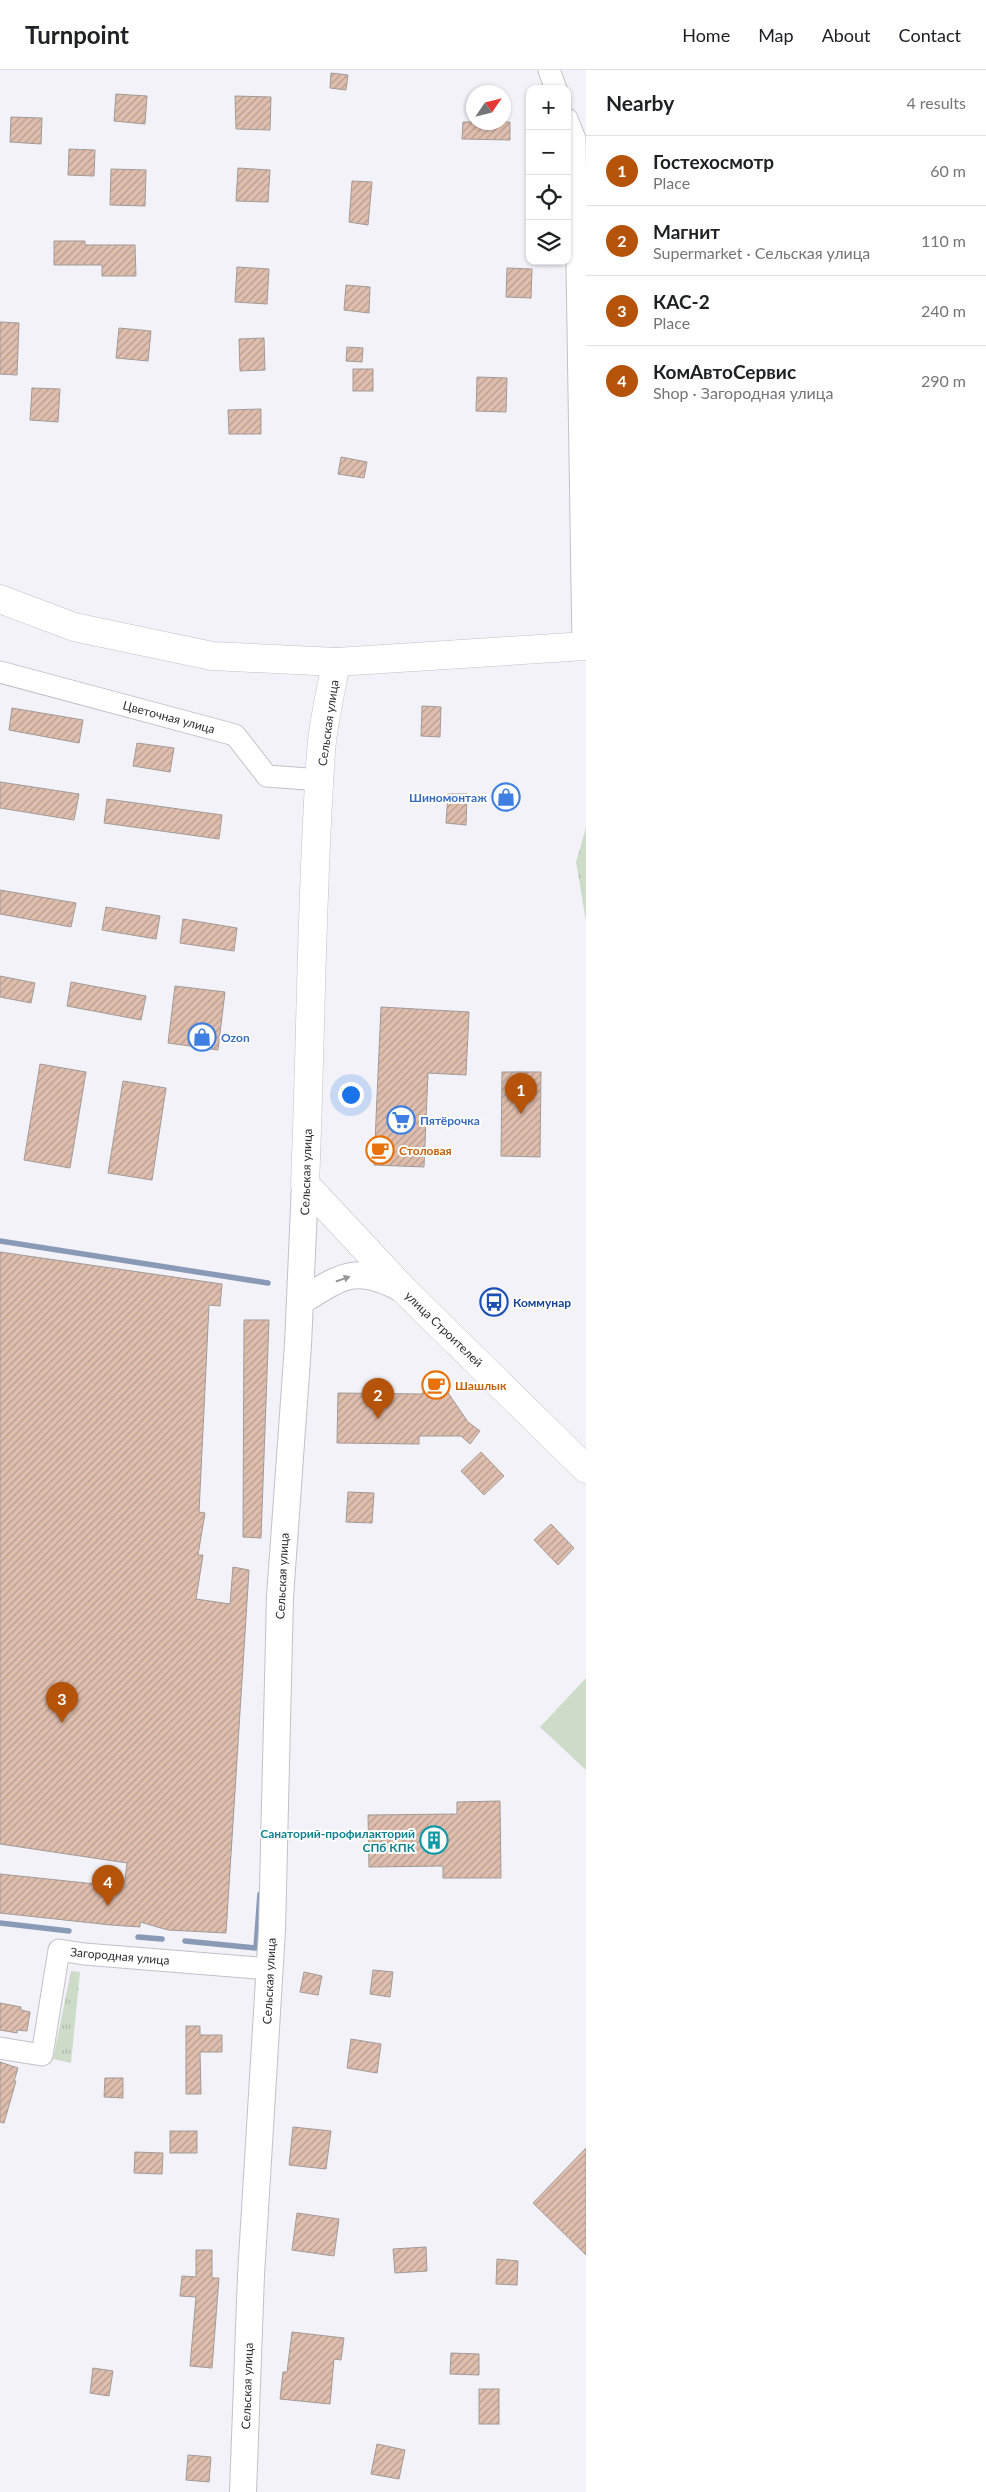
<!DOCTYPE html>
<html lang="en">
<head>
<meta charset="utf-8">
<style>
  body { margin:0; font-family:Lato,sans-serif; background:#f2f2f2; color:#202124 }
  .controls { position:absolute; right:15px; top:15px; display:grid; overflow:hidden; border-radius:10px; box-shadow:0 1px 4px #0004 }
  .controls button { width:45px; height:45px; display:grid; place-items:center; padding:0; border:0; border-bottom:1px solid #e0e0e0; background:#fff; color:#202124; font:25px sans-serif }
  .compass { position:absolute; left:466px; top:15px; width:45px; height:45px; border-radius:50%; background:#fff; box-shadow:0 1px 4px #0004; rotate:55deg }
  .you { position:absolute; left:350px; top:1024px; width:18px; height:18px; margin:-12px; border:4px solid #fff; border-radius:50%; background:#1a73e8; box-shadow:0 0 0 8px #1a73e833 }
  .badge { display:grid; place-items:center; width:32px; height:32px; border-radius:50%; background:#b45309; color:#fff; font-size:16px; font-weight:700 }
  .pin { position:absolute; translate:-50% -41px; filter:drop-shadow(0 1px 2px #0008) }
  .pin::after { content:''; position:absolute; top:26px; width:18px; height:15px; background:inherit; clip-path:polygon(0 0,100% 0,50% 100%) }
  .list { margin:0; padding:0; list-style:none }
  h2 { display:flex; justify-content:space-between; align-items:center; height:65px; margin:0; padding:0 20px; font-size:21px }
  h2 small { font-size:16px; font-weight:400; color:#757577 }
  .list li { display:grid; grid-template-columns:32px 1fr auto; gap:15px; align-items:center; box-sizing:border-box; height:70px; padding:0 20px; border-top:1px solid #e0e0e0 }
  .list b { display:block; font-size:19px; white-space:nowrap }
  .list p { margin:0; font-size:16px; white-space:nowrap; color:#757577 }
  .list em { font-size:16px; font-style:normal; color:#757577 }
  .icon { flex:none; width:28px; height:28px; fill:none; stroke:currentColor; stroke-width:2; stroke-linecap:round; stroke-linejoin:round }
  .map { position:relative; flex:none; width:586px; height:2422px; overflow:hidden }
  header { display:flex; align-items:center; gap:30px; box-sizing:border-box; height:70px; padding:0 25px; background:#fff; border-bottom:1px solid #e0e0e0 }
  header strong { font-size:24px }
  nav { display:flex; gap:28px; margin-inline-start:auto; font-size:18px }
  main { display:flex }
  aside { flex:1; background:#fff }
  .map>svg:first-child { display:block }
  .grass { fill:url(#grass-tufts) }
  .pitch { fill:#cddbc9 }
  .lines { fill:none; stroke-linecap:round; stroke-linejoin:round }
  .stream { stroke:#889ab5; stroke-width:5.5 }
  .building { fill:url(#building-hatch); stroke:#a19b98 }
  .minor-casing { stroke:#c2c1c7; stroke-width:23 }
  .tertiary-casing { stroke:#c2c1c7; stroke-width:28 }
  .secondary-casing { stroke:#c2c1c7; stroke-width:29 }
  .minor { stroke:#fff; stroke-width:21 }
  .tertiary { stroke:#fff; stroke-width:26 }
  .secondary { stroke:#fff; stroke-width:28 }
  .oneway { fill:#979798 }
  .labels { text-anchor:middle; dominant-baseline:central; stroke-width:4; stroke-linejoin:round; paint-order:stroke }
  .street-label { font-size:12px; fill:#2f2f31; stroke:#fff }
  .shop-label { font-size:12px; font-weight:bold; fill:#366cbe; stroke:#fff; text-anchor:start }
  .food-label { font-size:12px; font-weight:bold; fill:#c56008; stroke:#fff; text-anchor:start }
  .transit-label { font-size:12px; font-weight:bold; fill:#164399; stroke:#fff; text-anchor:start }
  .culture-label { font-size:12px; font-weight:bold; fill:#0d838f; stroke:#fff; text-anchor:end }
</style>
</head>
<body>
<header>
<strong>Turnpoint</strong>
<nav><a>Home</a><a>Map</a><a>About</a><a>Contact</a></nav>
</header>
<main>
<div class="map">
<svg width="586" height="2422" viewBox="0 0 586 2422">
  <defs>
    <pattern id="grass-tufts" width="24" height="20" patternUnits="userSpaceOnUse" patternTransform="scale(1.25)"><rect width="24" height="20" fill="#cddbc9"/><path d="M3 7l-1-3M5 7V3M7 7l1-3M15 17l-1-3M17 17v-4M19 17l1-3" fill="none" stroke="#b0bcad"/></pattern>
    <pattern id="building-hatch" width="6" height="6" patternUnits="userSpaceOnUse" patternTransform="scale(1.25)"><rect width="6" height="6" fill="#dfbeae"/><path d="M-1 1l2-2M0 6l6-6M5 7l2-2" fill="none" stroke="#b59b8e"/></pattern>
  </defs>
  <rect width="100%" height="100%" fill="#f3f2f8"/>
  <!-- grass -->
  <g class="grass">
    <polygon points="586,758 586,851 576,792"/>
    <polygon points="71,1901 80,1902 71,1993 53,1989"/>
  </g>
  <!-- pitch -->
  <polygon class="pitch" points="586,1608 586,1700 540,1657"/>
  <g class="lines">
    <!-- stream -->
    <g class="stream">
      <polyline points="0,1171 268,1213"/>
      <polyline points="0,1853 69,1861"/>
      <polyline points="138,1867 162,1869"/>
      <polyline points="185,1871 256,1878 260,1824"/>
    </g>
  </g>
  <!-- building -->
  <g class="building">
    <polygon points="331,3 348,5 346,20 330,18"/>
    <polygon points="116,24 147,26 145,54 114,51"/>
    <polygon points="235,26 271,27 270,60 236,59"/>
    <polygon points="11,47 42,48 41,74 10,72"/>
    <polygon points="463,52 510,52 510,70 462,69"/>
    <polygon points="69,79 95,80 94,106 68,105"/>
    <polygon points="238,98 270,100 268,132 236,131"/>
    <polygon points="111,99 146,100 145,136 110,135"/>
    <polygon points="352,111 372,112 368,155 349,152"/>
    <polygon points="54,171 85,171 85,175 135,175 136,206 102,206 102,195 54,195"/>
    <polygon points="237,197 269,199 267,234 235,232"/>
    <polygon points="507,198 532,199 531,228 506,227"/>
    <polygon points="346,215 370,217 369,243 344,240"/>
    <polygon points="0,252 19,253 17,305 0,304"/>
    <polygon points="119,258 151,261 148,291 116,288"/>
    <polygon points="264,268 265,300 240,301 239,269"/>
    <polygon points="347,277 363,278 362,292 346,291"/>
    <rect x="353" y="299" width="20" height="22"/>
    <polygon points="477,307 507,308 506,342 476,341"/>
    <polygon points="32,318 60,319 58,352 30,350"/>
    <polygon points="261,339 261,364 229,364 228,340"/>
    <polygon points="341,387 367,392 364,408 338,404"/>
    <polygon points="422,636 441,637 440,667 421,666"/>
    <polygon points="12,638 83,650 79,673 9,660"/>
    <polygon points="137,673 174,678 170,702 133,696"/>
    <polygon points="0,712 79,724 74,750 0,738"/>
    <polygon points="448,724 467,724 466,755 446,753"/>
    <polygon points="107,729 222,745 219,769 104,753"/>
    <polygon points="0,820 76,833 71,857 0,844"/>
    <polygon points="106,837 160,846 156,869 102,860"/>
    <polygon points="183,849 237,858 234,881 180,873"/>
    <polygon points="0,906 35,913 31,933 0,927"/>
    <polygon points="71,912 146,926 141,950 67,936"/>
    <polygon points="175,916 225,922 218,980 168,973"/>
    <polygon points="381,937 469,942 466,1005 428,1003 424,1097 374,1095"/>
    <polygon points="40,994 86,1002 70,1098 24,1090"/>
    <polygon points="502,1002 541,1002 540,1087 501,1086"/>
    <polygon points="123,1011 166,1018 152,1110 108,1103"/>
    <polygon points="0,1182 222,1214 220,1236 209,1235 199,1442 205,1443 198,1485 203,1485 196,1529 230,1534 233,1497 249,1500 226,1863 168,1860 140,1852 140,1857 111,1855 0,1843 0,1804 124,1817 127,1793 0,1774"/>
    <polygon points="244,1250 269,1250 261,1468 243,1467"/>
    <polygon points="434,1304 447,1312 444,1317 468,1352 480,1361 470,1374 461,1366 419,1366 419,1374 337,1373 338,1323 422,1324"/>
    <polygon points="481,1382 504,1406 484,1425 461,1401"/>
    <polygon points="348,1422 374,1423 372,1453 346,1452"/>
    <polygon points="551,1454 574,1478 558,1495 534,1470"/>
    <polygon points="500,1731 501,1808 443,1808 443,1796 369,1797 368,1745 457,1744 457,1732"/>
    <polygon points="373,1900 393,1902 390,1927 370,1924"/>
    <polygon points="304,1902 322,1906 318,1925 300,1922"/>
    <polygon points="0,1933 21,1937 21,1940 30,1942 27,1961 17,1960 17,1963 0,1960"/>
    <polygon points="186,1956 200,1956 200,1965 222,1965 222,1982 200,1982 201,2024 186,2024"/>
    <polygon points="351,1969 381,1974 377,2003 347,1998"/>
    <polygon points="0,1992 18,1998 14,2011 16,2011 4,2053 0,2052"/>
    <polygon points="105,2008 123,2008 123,2028 104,2027"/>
    <polygon points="293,2057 331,2061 326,2099 289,2095"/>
    <rect x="170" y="2061" width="27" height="22"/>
    <polygon points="586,2078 586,2185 533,2133"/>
    <polygon points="135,2082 163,2083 162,2104 134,2103"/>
    <polygon points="297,2143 339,2149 334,2186 292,2180"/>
    <polygon points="426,2177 427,2201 395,2203 393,2179"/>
    <polygon points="196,2180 212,2180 212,2208 219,2208 212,2298 190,2296 196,2227 180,2226 182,2206 196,2207"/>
    <polygon points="497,2189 518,2191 517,2215 496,2214"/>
    <polygon points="292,2262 344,2268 341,2290 334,2289 330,2334 280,2329 283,2302 287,2302"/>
    <polygon points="451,2283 479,2284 479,2305 450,2304"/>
    <polygon points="93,2298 113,2301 109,2326 90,2323"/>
    <rect x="479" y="2319" width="20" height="35"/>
    <polygon points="377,2374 405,2380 399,2409 371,2404"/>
    <polygon points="188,2385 211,2387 209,2412 186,2410"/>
  </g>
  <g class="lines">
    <!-- minor casing -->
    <g class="minor-casing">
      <g id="minor">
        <polyline points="549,0 556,19"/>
        <polyline points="567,49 575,69 583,576"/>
        <polyline points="0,602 235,665 267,706 321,710"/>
        <polyline points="0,1978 42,1985 59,1880 84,1884 270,1899"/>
      </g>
    </g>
    <!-- tertiary casing -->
    <g class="tertiary-casing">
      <g id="tertiary">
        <path d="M300 1232C343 1205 356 1194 404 1220"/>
        <polyline points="243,2422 251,2205 272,1860 280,1527 298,1275 305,1114"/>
      </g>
    </g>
    <!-- secondary casing -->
    <g class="secondary-casing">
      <g id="secondary">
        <polyline points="0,529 74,557 212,586 336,592 586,576"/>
        <path d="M336 592C331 622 323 652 321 682 311 826 311 970 305 1114L404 1220 586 1399"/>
      </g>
    </g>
    <!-- minor -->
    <use href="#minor" class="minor"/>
    <!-- tertiary -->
    <use href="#tertiary" class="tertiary"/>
    <!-- secondary -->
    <use href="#secondary" class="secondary"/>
  </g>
  <!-- one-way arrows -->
  <defs><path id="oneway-solid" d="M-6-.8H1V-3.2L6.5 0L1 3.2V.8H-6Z" transform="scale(1.25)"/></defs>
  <use class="oneway" href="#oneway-solid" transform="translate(343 1209) rotate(-19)"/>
  <!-- icons -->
  <defs>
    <g id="shop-ring" transform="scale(1.4375)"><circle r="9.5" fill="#fff" stroke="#3f7fe0" stroke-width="1.5"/><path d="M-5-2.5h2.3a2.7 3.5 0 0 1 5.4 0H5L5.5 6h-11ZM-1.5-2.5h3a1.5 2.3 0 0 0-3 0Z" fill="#3f7fe0"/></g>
    <g id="supermarket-ring" transform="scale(1.4375)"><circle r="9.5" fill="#fff" stroke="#3f7fe0" stroke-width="1.5"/><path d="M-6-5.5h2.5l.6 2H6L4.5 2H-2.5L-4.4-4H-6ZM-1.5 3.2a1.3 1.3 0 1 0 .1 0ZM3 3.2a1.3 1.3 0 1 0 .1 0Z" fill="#3f7fe0"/></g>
    <g id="cafe-ring" transform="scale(1.4375)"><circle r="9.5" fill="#fff" stroke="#e8710a" stroke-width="1.5"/><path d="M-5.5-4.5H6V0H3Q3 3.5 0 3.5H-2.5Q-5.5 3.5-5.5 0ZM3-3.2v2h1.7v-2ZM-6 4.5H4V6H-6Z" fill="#e8710a"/></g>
    <g id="bus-ring" transform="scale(1.4375)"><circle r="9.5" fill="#fff" stroke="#1a4fb4" stroke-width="1.5"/><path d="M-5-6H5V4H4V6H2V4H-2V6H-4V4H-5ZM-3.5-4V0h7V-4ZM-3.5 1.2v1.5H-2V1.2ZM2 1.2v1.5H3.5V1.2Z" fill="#1a4fb4"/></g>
    <g id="building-ring" transform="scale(1.4375)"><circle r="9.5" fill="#fff" stroke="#0f9aa8" stroke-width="1.5"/><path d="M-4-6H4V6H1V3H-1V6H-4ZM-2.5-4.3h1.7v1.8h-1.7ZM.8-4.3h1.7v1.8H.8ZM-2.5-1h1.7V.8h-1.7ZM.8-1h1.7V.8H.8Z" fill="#0f9aa8"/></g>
  </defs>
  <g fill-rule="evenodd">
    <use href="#shop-ring" x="506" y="727"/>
    <use href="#shop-ring" x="202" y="967"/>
    <use href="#supermarket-ring" x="401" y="1050"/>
    <use href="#cafe-ring" x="380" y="1080"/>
    <use href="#bus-ring" x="494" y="1232"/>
    <use href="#cafe-ring" x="436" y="1315"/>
    <use href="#building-ring" x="434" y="1770"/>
  </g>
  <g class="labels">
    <!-- street labels -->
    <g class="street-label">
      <text transform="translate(169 647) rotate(15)">Цветочная улица</text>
      <text transform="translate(328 653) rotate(-82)">Сельская улица</text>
      <text transform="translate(306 1102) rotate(-88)">Сельская улица</text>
      <text transform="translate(444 1259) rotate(44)">улица Строителей</text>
      <text transform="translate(282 1506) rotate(-87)">Сельская улица</text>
      <text transform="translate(120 1886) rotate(5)">Загородная улица</text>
      <text transform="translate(269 1911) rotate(-87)">Сельская улица</text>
      <text transform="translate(247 2316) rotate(-88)">Сельская улица</text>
    </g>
    <!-- shop labels -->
    <g class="shop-label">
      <text x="487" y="727" text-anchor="end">Шиномонтаж</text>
      <text x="221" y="967">Ozon</text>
      <text x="420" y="1050">Пятёрочка</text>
    </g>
    <!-- food labels -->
    <g class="food-label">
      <text x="399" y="1080">Столовая</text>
      <text x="455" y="1315">Шашлык</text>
    </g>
    <!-- transit labels -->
    <g class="transit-label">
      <text x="513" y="1232">Коммунар</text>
    </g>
    <!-- culture labels -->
    <g class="culture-label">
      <text x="415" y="1763">Санаторий-профилакторий<tspan x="415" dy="14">СПб КПК</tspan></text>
    </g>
  </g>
</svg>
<div class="controls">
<button>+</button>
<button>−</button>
<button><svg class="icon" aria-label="locate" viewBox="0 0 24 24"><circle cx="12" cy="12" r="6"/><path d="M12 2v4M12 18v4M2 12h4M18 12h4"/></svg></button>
<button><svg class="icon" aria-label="layers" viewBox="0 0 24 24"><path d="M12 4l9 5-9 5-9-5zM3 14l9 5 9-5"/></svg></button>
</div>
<svg class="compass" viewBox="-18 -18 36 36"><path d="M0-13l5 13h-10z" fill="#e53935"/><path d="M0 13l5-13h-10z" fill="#757577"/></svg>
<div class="you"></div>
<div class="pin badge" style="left:521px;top:1044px">1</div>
<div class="pin badge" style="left:378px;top:1349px">2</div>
<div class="pin badge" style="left:62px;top:1653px">3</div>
<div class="pin badge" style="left:108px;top:1836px">4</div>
</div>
<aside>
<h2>Nearby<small>4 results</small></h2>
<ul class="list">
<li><span class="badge">1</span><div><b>Гостехосмотр</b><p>Place</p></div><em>60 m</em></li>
<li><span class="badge">2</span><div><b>Магнит</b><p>Supermarket · Сельская улица</p></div><em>110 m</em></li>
<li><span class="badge">3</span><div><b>КАС-2</b><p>Place</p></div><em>240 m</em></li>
<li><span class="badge">4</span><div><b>КомАвтоСервис</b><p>Shop · Загородная улица</p></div><em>290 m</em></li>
</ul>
</aside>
</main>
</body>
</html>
